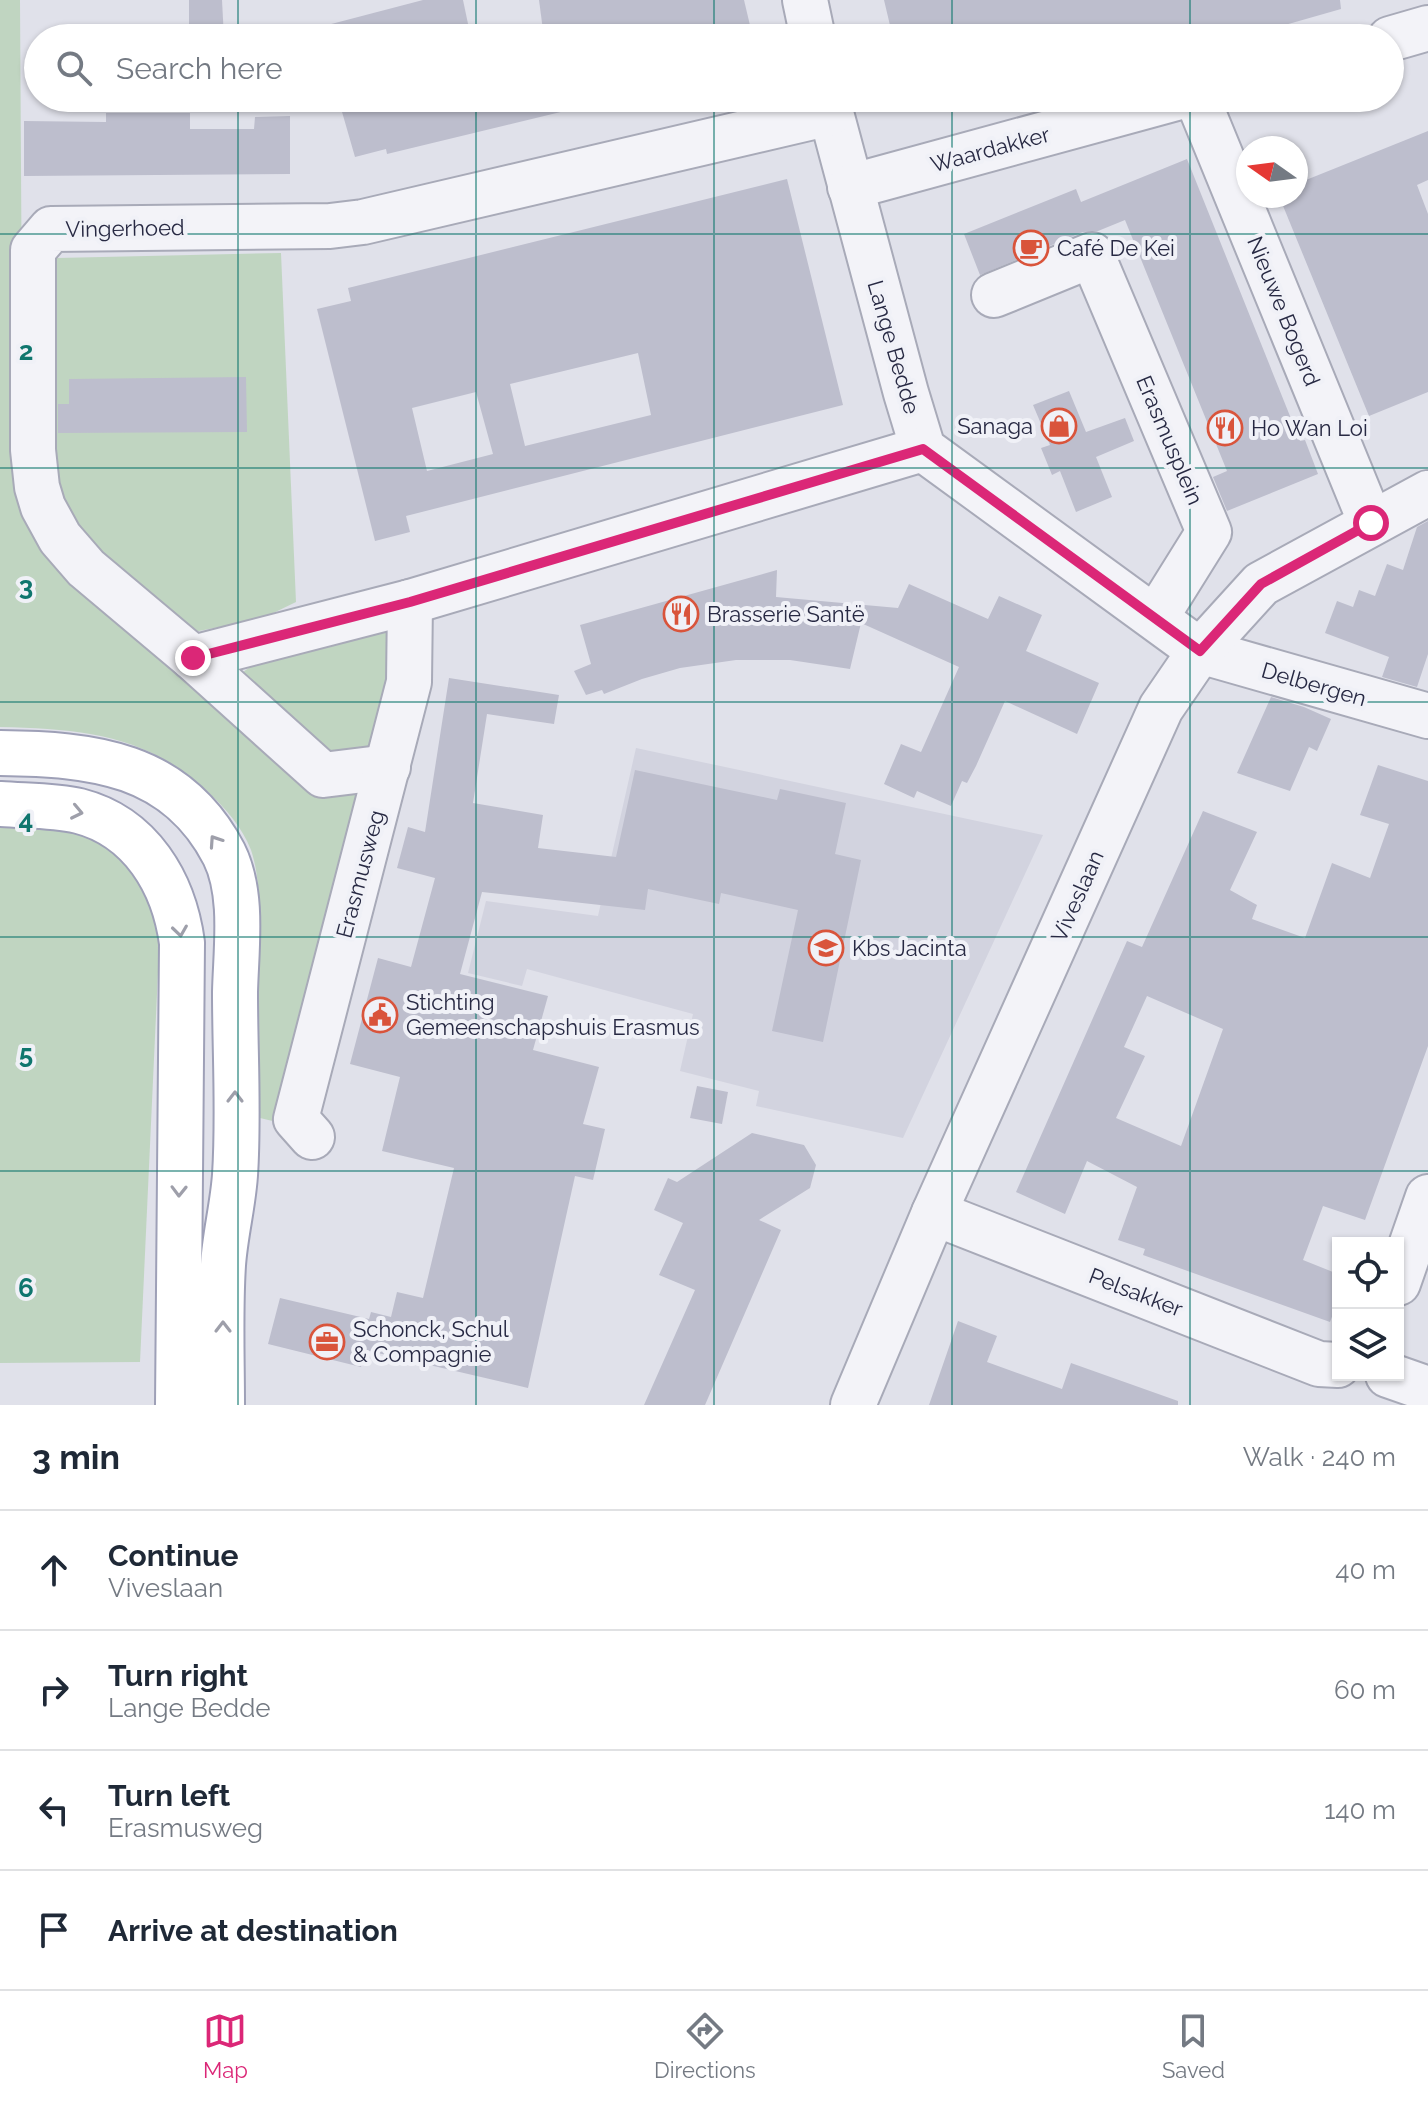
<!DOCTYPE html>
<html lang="en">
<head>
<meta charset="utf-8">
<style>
  body { margin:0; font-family:Raleway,sans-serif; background:#f6f6f7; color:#1f2937 }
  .controls { position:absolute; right:24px; bottom:24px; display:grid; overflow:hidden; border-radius:0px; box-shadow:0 2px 6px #0004 }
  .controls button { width:72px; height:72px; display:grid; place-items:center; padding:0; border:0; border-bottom:2px solid #e0e1e3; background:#fff; color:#1f2937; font:40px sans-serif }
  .compass { position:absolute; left:1236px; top:136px; width:72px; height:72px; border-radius:50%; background:#fff; box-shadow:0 2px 6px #0004; rotate:284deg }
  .stop { position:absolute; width:24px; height:24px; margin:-18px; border:6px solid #db2777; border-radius:50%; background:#fff }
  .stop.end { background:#db2777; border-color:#fff; box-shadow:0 2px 8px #0008 }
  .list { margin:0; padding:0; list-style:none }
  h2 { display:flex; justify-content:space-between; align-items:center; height:104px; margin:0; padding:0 32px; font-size:34px }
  h2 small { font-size:26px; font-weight:400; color:#747a83 }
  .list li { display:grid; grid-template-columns:52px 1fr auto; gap:24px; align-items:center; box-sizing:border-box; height:120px; padding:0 32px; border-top:2px solid #e0e1e3 }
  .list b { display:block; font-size:30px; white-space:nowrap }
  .list p { margin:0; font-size:26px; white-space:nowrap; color:#747a83 }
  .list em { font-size:26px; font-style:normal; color:#747a83 }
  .icon { flex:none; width:44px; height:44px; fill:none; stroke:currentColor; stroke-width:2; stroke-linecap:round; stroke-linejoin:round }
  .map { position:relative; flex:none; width:1428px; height:1405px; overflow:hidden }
  .search { position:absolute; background:#fff; box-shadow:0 2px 6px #0004; left:24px; right:24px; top:24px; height:88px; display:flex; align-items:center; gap:20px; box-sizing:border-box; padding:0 28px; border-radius:44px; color:#747a83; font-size:30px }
  .sheet { height:584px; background:#fff }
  nav { display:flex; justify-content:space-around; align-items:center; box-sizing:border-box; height:112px; border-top:2px solid #e0e1e3; background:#fff; font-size:22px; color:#747a83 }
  nav a { display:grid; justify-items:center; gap:4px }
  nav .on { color:#db2777 }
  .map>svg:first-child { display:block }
  .built { fill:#d2d3df }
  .green { fill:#c0d5c1 }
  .building { fill:#bdbecd; fill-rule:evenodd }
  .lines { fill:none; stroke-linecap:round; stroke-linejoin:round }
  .street-casing { stroke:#a8aab8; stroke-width:48 }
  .primary-casing { stroke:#9ea0b7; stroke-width:48 }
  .street { stroke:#f3f3f8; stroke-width:44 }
  .primary { stroke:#fff; stroke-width:44 }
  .oneway { stroke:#9e9faa }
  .route { stroke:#db2777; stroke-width:10 }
  .grid { fill:none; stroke:#0f766e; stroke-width:2; stroke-opacity:0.55 }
  .labels { text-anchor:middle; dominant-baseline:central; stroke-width:8; stroke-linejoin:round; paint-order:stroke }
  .street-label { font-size:22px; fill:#272943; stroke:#f0f1f7 }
  .poi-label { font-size:22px; fill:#272943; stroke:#f0f1f7; text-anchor:start }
  .grid-label { font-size:26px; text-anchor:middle; font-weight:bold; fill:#0f766e; stroke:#f0f1f7; stroke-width:8; stroke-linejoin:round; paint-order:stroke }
</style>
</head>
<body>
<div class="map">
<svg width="1428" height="1405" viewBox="0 0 1428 1405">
  <rect width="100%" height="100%" fill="#e0e1ea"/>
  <!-- built -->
  <polygon class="built" points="636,748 1043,835 903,1138 756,1106 759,1091 680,1071 693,1014 527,969 522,986 468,973 486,901 598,916"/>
  <!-- green -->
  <g class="green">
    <path d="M0 0H20L23 493 359 786 285 1124 260 1118C259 1063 259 1008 259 953 258 921 262 882 251 850 242 827 226 809 208 792 146 734 82 729 0 727Z"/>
    <polygon points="281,253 296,602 263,618 194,632 72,536 51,501 41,271 57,258"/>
    <polygon points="410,618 377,751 330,756 258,697 243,672 257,662"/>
    <polygon points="0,819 47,821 119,844 158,908 158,972 140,1362 0,1363"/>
  </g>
  <!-- building -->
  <g class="building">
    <polygon points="189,0 222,0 224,38 189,38"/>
    <polygon points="423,0 463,0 471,38 317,38 316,28"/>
    <polygon points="539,0 744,0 753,38 544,38"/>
    <polygon points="884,0 1340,0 1341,9 1239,38 1209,38 1207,30 1168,38 893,38"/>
    <polygon points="338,98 567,98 569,110 387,154 386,149 355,157"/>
    <polygon points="106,113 190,113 190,129 254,129 255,117 290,116 290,174 24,176 24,121 106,122"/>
    <polygon points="1428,131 1428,180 1417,185 1428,214 1428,392 1369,416 1279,196 1296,196 1296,184"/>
    <polygon points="1187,159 1300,441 1305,440 1318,474 1227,511 1213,477 1227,471 1125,220 1098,231 1083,232 980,275 964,234 1076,189 1081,202"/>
    <path d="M787 179 843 405 406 516 410 532 375 541 317 309 351 301 348 288ZM638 353 651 415 525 446 510 384ZM476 392 493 454 427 471 412 408Z"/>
    <polygon points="246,377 247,432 58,433 58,404 69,404 69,379"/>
    <polygon points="1069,391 1086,432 1125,418 1134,441 1096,457 1112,497 1076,512 1060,471 1052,475 1041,448 1050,445 1033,405"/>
    <polygon points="1428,521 1428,654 1417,687 1382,677 1389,657 1325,633 1337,601 1353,607 1359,590 1375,596 1387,564 1403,570 1417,527"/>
    <polygon points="777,570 776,597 898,608 909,584 988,619 999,596 1042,615 1026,651 1099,683 1077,734 1005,701 976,766 967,783 962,781 951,806 917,791 914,798 884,784 901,744 921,752 959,667 861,623 850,669 790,660 736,660 680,668 642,679 604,694 602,690 586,695 574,671 591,664 580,625"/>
    <polygon points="449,678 559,695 554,724 487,714 473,803 543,815 538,848 616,857 635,770 777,800 780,789 846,803 835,854 861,860 823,1042 772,1031 798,910 721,893 719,904 648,889 645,910 482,892 460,974 548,996 533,1050 599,1067 583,1124 605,1129 593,1180 575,1176 528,1388 365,1350 361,1367 268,1344 280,1298 369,1319 371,1312 391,1317 397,1292 423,1298 454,1168 382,1151 400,1077 350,1064 378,958 411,967 435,878 397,868 408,827 425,832"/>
    <polygon points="1271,697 1304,707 1331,719 1317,751 1309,747 1290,791 1237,773"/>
    <path d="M1378 765 1428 781V1046L1365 1220 1323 1206 1303 1260 1338 1274V1301L1330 1322 1143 1255 1145 1249 1118 1240 1137 1187 1087 1161 1065 1214 1016 1192 1127 941 1142 947 1203 811 1257 832 1230 890 1257 905 1252 919 1305 938 1332 863 1370 878 1389 824 1360 815ZM1147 996 1223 1029 1181 1146 1116 1118 1145 1056 1124 1047Z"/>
    <polygon points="697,1086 728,1092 722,1124 690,1118"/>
    <polygon points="752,1133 804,1145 816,1165 810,1188 759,1220 781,1230 705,1405 644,1405 695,1290 659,1275 683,1223 654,1210 668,1178 677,1182"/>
    <polygon points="958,1321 997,1336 987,1362 1062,1389 1071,1363 1178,1401 1178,1405 929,1405"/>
  </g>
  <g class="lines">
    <!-- street casing -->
    <g class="street-casing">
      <g id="street">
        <polyline points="805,0 813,38"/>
        <polyline points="1390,39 1428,28"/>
        <polyline points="827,98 906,393 923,449 1200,651 1428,716"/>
        <polyline points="1197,98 1371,523"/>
        <polyline points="850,187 1176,98"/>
        <polyline points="994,295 1092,255 1209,532 1156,617"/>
        <polyline points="193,658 410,602 923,449"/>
        <polyline points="388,767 323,775 193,658 86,568 60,538 43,507 37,487 33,450 33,250 51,229 330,226 363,222 830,113"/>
        <polyline points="312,1137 296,1119 409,682 410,602"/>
        <polyline points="934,1213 1319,1364 1338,1365"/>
        <polyline points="1398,1283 1428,1197"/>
        <polyline points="1388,1375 1428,1389"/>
        <polyline points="853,1405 934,1213 1161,708 1200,651 1261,584 1428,493"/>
      </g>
    </g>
    <!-- primary casing -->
    <g class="primary-casing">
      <g id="primary">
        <path d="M0 753C92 754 176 762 224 854 244 894 236 949 235 992 235 1053 239 1115 235 1175 233 1205 225 1235 223 1265 220 1311 222 1359 222 1405"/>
        <path d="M0 804C26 806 54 805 79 811 141 827 174 883 182 943L178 1405"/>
      </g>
    </g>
    <!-- street -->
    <use href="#street" class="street"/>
    <!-- primary -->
    <use href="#primary" class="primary"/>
  </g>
  <!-- one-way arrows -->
  <defs><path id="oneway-chevron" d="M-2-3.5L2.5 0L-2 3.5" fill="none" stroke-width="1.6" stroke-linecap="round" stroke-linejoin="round" transform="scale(2)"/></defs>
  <g class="oneway">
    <use href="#oneway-chevron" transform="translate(77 812) rotate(12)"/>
    <use href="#oneway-chevron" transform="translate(215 841) rotate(-124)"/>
    <use href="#oneway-chevron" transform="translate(180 931) rotate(82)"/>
    <use href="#oneway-chevron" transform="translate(235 1097) rotate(-90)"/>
    <use href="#oneway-chevron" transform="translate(179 1191) rotate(91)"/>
    <use href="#oneway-chevron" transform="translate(223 1327) rotate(-90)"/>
  </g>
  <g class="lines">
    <!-- route -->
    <polyline class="route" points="193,658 410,602 923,449 1200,651 1261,584 1371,523"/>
  </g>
  <!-- grid -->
  <path class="grid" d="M238 0V38M476 0V38M714 0V38M952 0V38M1190 0V38M238 98V1405M476 98V1405M714 98V1405M952 98V1405M1190 98V1405M0 234H1428M0 468H1428M0 702H1428M0 937H1428M0 1171H1428"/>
  <!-- icons -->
  <defs>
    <g id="cafe-ring" transform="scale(1.8)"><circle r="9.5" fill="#f0f1f7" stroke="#d9543b" stroke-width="1.5"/><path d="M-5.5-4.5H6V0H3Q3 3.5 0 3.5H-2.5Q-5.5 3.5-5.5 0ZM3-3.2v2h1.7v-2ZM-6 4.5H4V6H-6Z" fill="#d9543b"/></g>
    <g id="shop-ring" transform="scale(1.8)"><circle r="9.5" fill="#f0f1f7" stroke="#d9543b" stroke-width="1.5"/><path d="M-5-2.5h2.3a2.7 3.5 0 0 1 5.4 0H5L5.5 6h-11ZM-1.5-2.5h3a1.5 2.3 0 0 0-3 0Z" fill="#d9543b"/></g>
    <g id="restaurant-ring" transform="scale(1.8)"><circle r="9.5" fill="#f0f1f7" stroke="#d9543b" stroke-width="1.5"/><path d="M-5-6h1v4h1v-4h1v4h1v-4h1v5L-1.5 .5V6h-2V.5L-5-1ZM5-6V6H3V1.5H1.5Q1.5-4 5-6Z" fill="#d9543b"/></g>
    <g id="school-ring" transform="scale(1.8)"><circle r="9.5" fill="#f0f1f7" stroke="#d9543b" stroke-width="1.5"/><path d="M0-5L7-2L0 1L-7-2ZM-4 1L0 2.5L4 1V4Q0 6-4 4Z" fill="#d9543b"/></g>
    <g id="civic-ring" transform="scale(1.8)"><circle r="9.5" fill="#f0f1f7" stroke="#d9543b" stroke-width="1.5"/><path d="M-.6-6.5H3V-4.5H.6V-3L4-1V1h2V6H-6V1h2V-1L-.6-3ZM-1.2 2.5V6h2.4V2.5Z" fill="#d9543b"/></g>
    <g id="office-ring" transform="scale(1.8)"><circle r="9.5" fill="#f0f1f7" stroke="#d9543b" stroke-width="1.5"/><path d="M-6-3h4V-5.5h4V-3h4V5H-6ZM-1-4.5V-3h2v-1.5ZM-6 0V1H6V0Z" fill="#d9543b"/></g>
  </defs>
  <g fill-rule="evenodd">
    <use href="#cafe-ring" x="1031" y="248"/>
    <use href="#shop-ring" x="1059" y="426"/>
    <use href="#restaurant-ring" x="1225" y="428"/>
    <use href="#restaurant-ring" x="681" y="614"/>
    <use href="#school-ring" x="826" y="948"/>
    <use href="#civic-ring" x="380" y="1015"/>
    <use href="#office-ring" x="327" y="1342"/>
  </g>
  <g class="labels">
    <!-- street labels -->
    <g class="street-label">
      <text transform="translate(990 149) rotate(-15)">Waardakker</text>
      <text transform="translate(125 228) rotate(-1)">Vingerhoed</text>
      <text transform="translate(1284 311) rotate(68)">Nieuwe Bogerd</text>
      <text transform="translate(894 347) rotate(74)">Lange Bedde</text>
      <text transform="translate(1170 440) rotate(67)">Erasmusplein</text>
      <text transform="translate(1314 684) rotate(16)">Delbergen</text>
      <text transform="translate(360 874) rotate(-75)">Erasmusweg</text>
      <text transform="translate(1077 896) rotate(-66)">Viveslaan</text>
      <text transform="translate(1136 1292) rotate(21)">Pelsakker</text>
    </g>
    <!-- poi labels -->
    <g class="poi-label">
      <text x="1057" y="248">Café De Kei</text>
      <text x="1033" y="426" text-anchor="end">Sanaga</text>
      <text x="1251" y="428">Ho Wan Loi</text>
      <text x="707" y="614">Brasserie Santë</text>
      <text x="852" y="948">Kbs Jacinta</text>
      <text x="406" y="1002">Stichting<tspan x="406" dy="25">Gemeenschapshuis Erasmus</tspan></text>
      <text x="353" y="1329">Schonck, Schul<tspan x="353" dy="25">&amp; Compagnie</tspan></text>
    </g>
  </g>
  <g class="grid-label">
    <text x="26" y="360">2</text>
    <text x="26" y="595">3</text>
    <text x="26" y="829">4</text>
    <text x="26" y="1063">5</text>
    <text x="26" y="1297">6</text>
  </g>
</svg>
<div class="controls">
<button><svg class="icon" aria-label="locate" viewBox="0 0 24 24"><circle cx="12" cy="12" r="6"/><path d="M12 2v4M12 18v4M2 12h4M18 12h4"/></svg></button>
<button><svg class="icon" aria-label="layers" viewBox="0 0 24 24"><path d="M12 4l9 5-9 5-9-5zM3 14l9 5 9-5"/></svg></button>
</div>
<svg class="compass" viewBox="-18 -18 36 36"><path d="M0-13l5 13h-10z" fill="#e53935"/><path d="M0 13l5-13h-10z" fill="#747a83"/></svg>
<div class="stop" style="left:1371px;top:523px"></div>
<div class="stop end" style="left:193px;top:658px"></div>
<div class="search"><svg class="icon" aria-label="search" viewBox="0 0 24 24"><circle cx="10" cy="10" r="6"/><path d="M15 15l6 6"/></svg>Search here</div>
</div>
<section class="sheet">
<h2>3 min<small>Walk · 240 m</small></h2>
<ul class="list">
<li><svg class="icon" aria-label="ahead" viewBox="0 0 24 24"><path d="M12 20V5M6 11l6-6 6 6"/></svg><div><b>Continue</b><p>Viveslaan</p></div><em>40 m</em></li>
<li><svg class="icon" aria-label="right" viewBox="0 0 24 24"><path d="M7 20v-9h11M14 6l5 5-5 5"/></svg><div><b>Turn right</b><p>Lange Bedde</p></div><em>60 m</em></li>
<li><svg class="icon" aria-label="left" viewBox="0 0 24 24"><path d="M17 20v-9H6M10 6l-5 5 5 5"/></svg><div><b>Turn left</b><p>Erasmusweg</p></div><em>140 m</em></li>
<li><svg class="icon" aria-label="arrive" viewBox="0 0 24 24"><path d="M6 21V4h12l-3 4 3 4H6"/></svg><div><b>Arrive at destination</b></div></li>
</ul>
</section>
<nav>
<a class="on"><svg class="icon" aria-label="map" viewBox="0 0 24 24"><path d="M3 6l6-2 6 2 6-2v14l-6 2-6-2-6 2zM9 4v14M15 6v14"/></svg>Map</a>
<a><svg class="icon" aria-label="directions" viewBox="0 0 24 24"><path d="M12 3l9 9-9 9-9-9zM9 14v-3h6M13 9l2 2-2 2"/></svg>Directions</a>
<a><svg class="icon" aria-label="saved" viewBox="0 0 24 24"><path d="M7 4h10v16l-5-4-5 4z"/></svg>Saved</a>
</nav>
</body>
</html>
